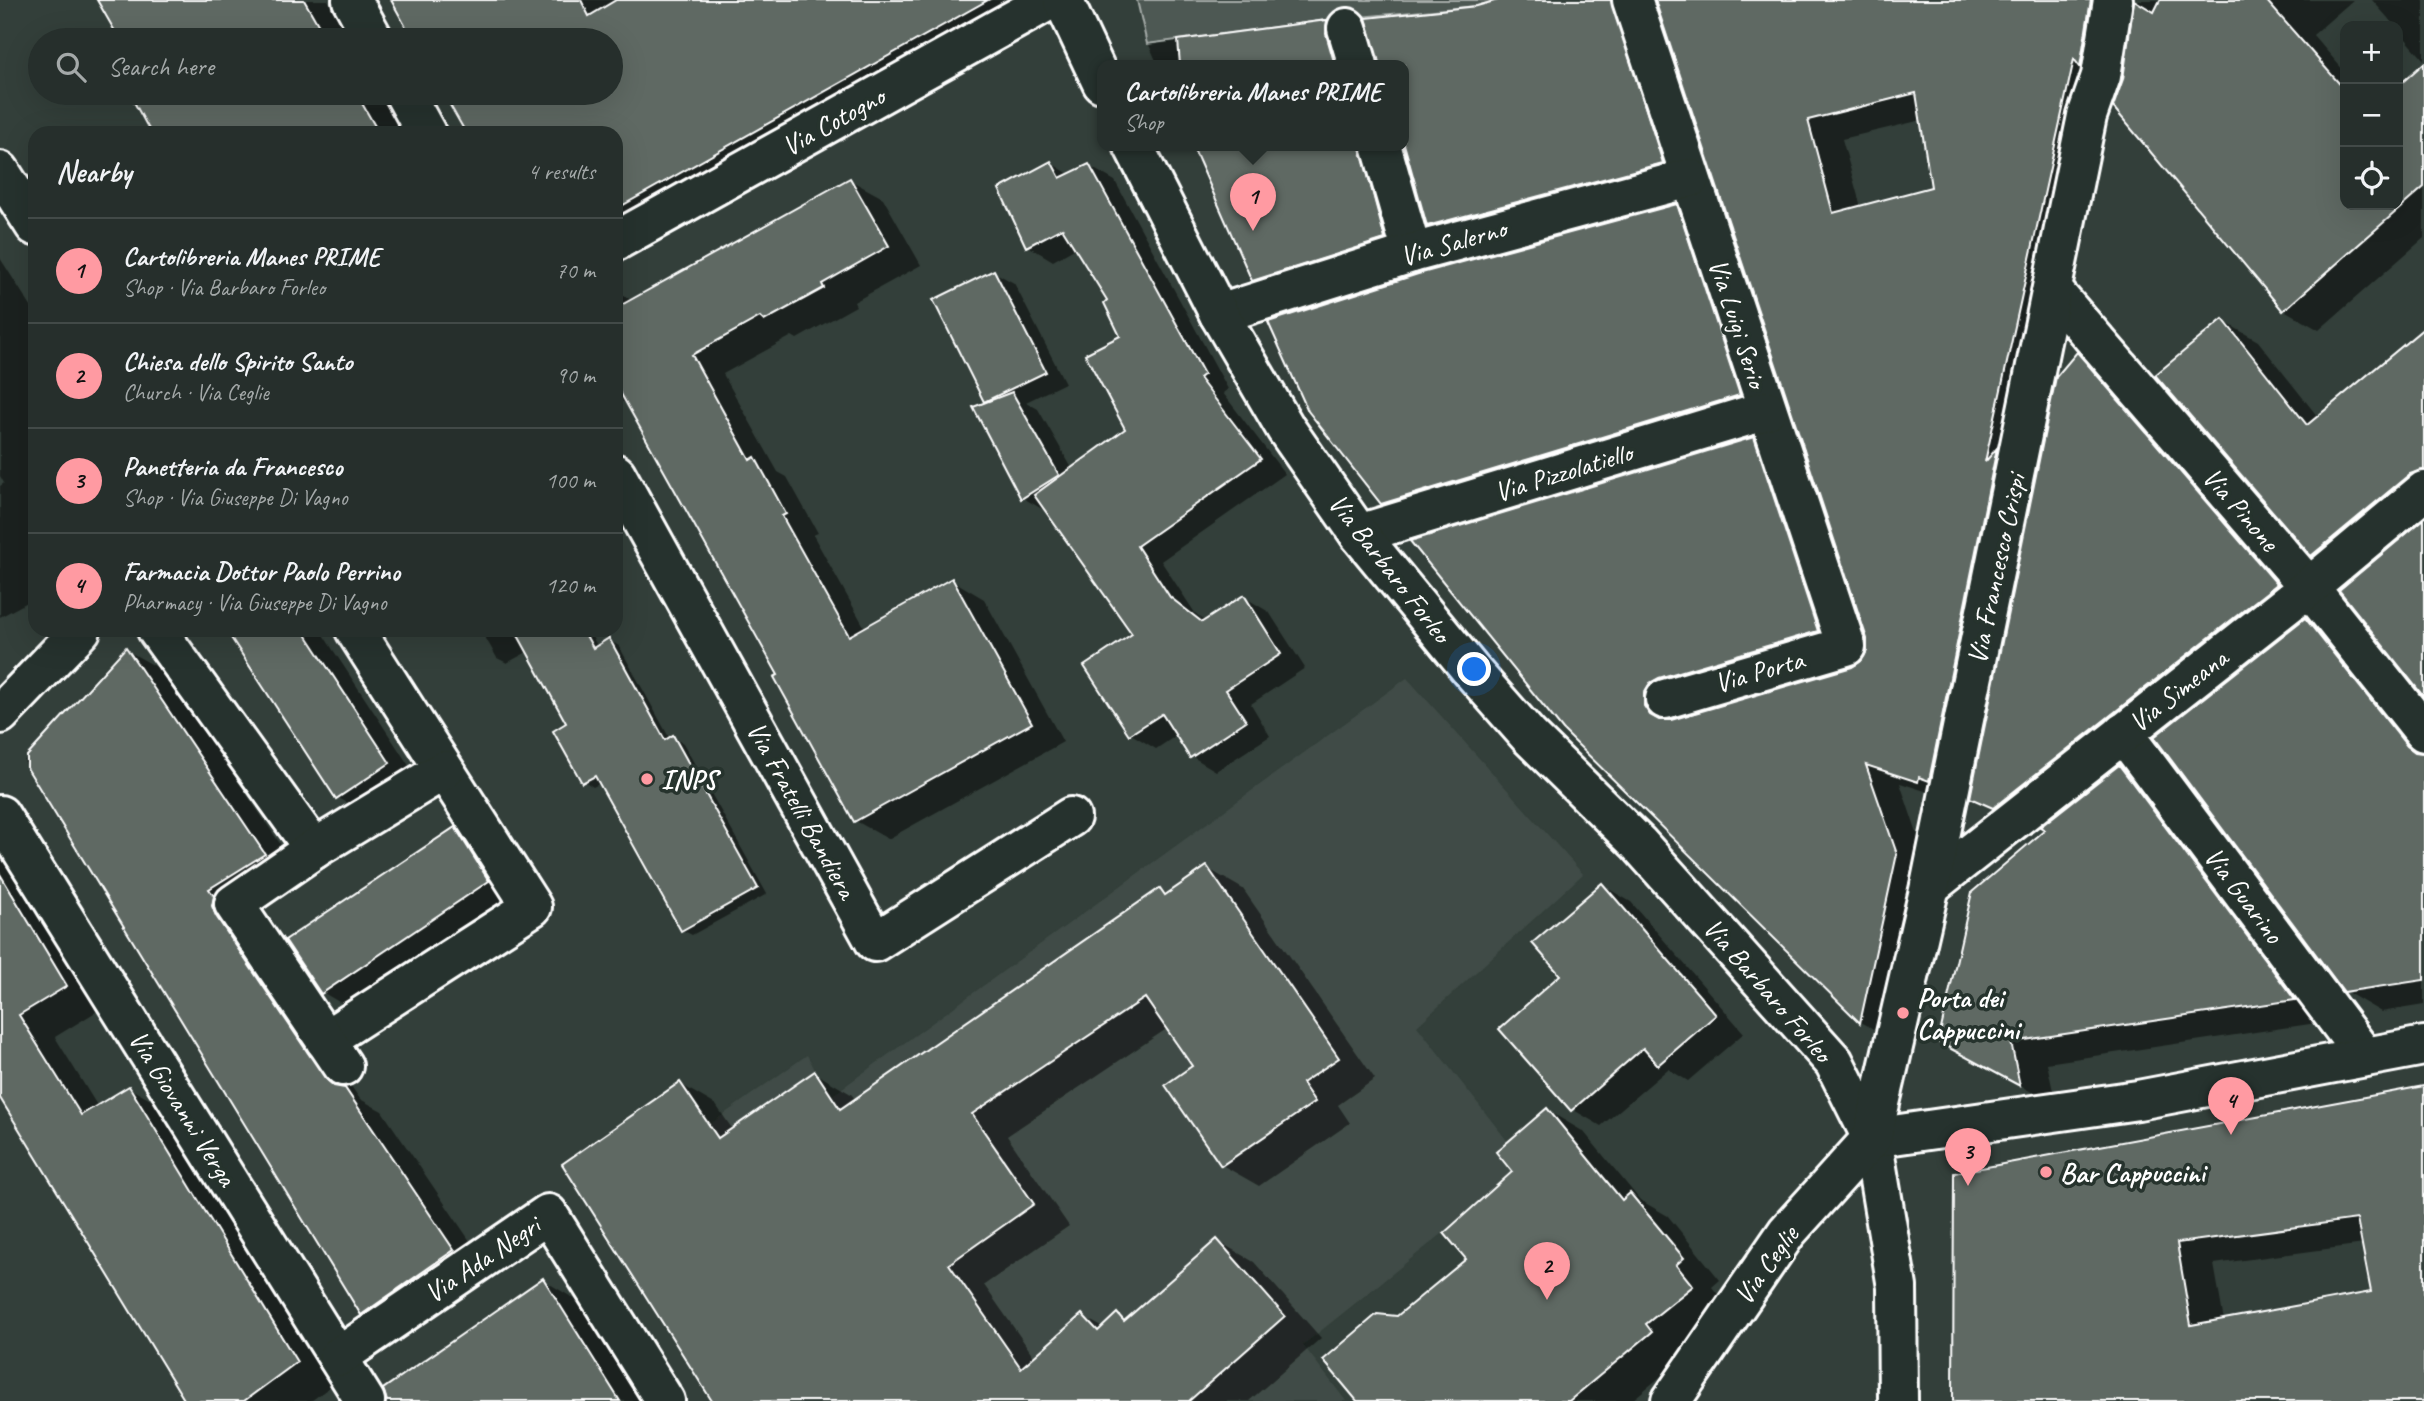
<!DOCTYPE html>
<html lang="en">
<head>
<meta charset="utf-8">
<style>
  body { margin:0; font-family:Caveat,sans-serif; background:#2e3734; color:#f1f3f6 }
  .controls { position:absolute; right:21px; top:21px; display:grid; overflow:hidden; border-radius:14px; box-shadow:0 7px 28px #0002 }
  .controls button { width:63px; height:63px; display:grid; place-items:center; padding:0; border:0; border-bottom:2px solid #424a48; background:#262f2c; color:#f1f3f6; font:35px sans-serif }
  .you { position:absolute; left:1475px; top:670px; width:24px; height:24px; margin:-18px; border:5px solid #fff; border-radius:50%; background:#1a73e8; box-shadow:0 0 0 10px #1a73e833 }
  .badge { display:grid; place-items:center; width:46px; height:46px; border-radius:50%; background:#ff9aa2; color:#111; font-size:23px; font-weight:700 }
  .pin { position:absolute; translate:-50% -58px; filter:drop-shadow(0 2px 4px #0008) }
  .pin::after { content:''; position:absolute; top:37px; width:24px; height:21px; background:inherit; clip-path:polygon(0 0,100% 0,50% 100%) }
  .popup { position:absolute; left:1097px; top:60px; width:312px; height:91px; box-sizing:border-box; display:grid; place-content:center; border-radius:14px; background:#262f2c; filter:drop-shadow(0 2px 5px #0005); font-size:23px; white-space:nowrap; color:#a4a9a9 }
  .popup b { font-size:26px; color:#f1f3f6 }
  .popup::after { content:''; position:absolute; left:50%; top:100%; margin-left:-14px; border:14px solid transparent; border-top-color:#262f2c }
  .list { margin:0; padding:0; list-style:none }
  h2 { display:flex; justify-content:space-between; align-items:center; height:91px; margin:0; padding:0 28px; font-size:30px }
  h2 small { font-size:23px; font-weight:400; color:#a4a9a9 }
  .list li { display:grid; grid-template-columns:46px 1fr auto; gap:21px; align-items:center; box-sizing:border-box; height:105px; padding:0 28px; border-top:2px solid #424a48 }
  .list b { display:block; font-size:26px; white-space:nowrap }
  .list p { margin:0; font-size:23px; white-space:nowrap; color:#a4a9a9 }
  .list em { font-size:23px; font-style:normal; color:#a4a9a9 }
  .icon { flex:none; width:38px; height:38px; fill:none; stroke:currentColor; stroke-width:2; stroke-linecap:round; stroke-linejoin:round }
  .map { position:relative; flex:none; width:2424px; height:1401px; overflow:hidden }
  .search { position:absolute; background:#262f2c; box-shadow:0 7px 28px #0002; left:28px; top:28px; width:595px; height:77px; display:flex; align-items:center; gap:18px; box-sizing:border-box; padding:0 24px; border-radius:38px; color:#a4a9a9; font-size:26px }
  .panel { position:absolute; background:#262f2c; box-shadow:0 7px 28px #0002; left:28px; top:126px; width:595px; height:511px; border-radius:21px }
  .map>svg:first-child { display:block }
  .built { fill:#404c47 }
  .green { fill:#4d5853; stroke:#a6aca9; stroke-width:2 }
  .shadow { fill:#0007; fill-rule:evenodd }
  .building { fill:#5f6964; stroke:#fff; stroke-width:2; fill-rule:evenodd }
  .lines { fill:none; stroke-linecap:round; stroke-linejoin:round }
  .street-casing { stroke:#fff; stroke-width:44 }
  .secondary-casing { stroke:#fff; stroke-width:44 }
  .street { stroke:#26332d; stroke-width:38 }
  .secondary { stroke:#26332d; stroke-width:38 }
  .poi-dot { fill:#ff9aa2; stroke:#26332d; stroke-width:2.5 }
  .labels { text-anchor:middle; dominant-baseline:central; stroke-width:7; stroke-linejoin:round; paint-order:stroke }
  .street-label { font-size:28px; fill:#fff; stroke:#26332d }
  .poi-label { font-size:28px; font-weight:bold; fill:#fff; stroke:#26332d; text-anchor:start }
</style>
</head>
<body>
<div class="map">
<svg width="2424" height="1401" viewBox="0 0 2424 1401">
  <rect width="100%" height="100%" fill="#333f3a"/>
  <filter id="ink" filterUnits="userSpaceOnUse"><feTurbulence type="fractalNoise" baseFrequency=".0143" numOctaves="2"/><feDisplacementMap in="SourceGraphic" scale="14" xChannelSelector="R" yChannelSelector="G"/><feConvolveMatrix kernelMatrix="1 2 1 2 8 2 1 2 1" color-interpolation-filters="sRGB"/></filter>
  <g filter="url(#ink)">
    <!-- built -->
    <polygon class="built" points="1407,678 1583,874 1417,1026 1527,1166 1303,1345 1346,1401 881,1401 710,1124 807,1055 830,1097"/>
    <!-- green -->
    <polygon class="green" points="1137,0 1498,0 1477,6 1327,20 1147,44"/>
    <!-- shadow -->
    <g class="shadow">
      <polygon points="99,0 328,0 350,40 122,40"/>
      <polygon points="393,0 1054,0 616,251 616,133 452,133 464,127 445,93 611,93 611,40 415,40"/>
      <path d="M1513 0H2353L2313 35 2345 72V205H2398V88L2424 66V238L2319 330 2284 310 2124 80 2136 2 2132 6 2108 81 1953 800 1900 783 1931 875 1895 1041 1861 1022 1565 729 1753 439 1789 459 1852 651 1679 714V720L1853 669 1863 663 1869 652V639L1657 1 1650 6 1697 182 1464 245 1429 225 1406 147 1400 150 1419 258 1288 300 1253 280 1193 145H1404V65L1514 3ZM1922 120 1933 188 1861 207 1842 139ZM1393 234 1394 238 1274 276V272Z"/>
      <polygon points="2372,0 2424,0 2424,60 2398,30 2398,26 2395,26"/>
      <polygon points="1326,22 1361,42 1363,65 1158,65 1149,45"/>
      <polygon points="131,93 380,93 403,133 153,133"/>
      <polygon points="1051,163 1071,175 1089,166 1115,181 1228,389 1223,393 1285,474 1161,561 1195,613 1206,622 1244,597 1269,612 1305,668 1251,704 1270,736 1216,771 1191,756 1177,735 1156,749 1131,734 1086,666 1135,635 1049,513 1023,498 989,403 986,401 994,272 1014,283 1065,383 1026,402 1038,409 1073,470 1128,430 1123,337 1110,301 1076,248 1053,261 1028,246"/>
      <polygon points="850,180 883,198 921,265 854,302 856,306 797,339 792,336 723,374 778,472 787,477 818,533 813,535 865,628 952,580 984,599 1063,742 888,839 856,821 780,676 630,406 616,398 616,291 633,301"/>
      <polygon points="1676,206 1714,228 1776,417 1420,525 1382,503"/>
      <polygon points="0,258 35,313 35,598 0,617 0,486 4,483 0,476"/>
      <polygon points="2223,321 2258,341 2318,417 2424,330 2424,512 2348,575 2313,555 2157,375"/>
      <polygon points="2077,354 2114,376 2314,606 2010,819 1972,797"/>
      <polygon points="2306,620 2341,640 2424,745 2424,1005 2381,1012 2345,991"/>
      <polygon points="228,630 320,630 419,781 367,814 337,797"/>
      <polygon points="481,630 588,630 598,647 609,640 619,646 670,739 673,737 683,743 767,894 692,935 682,930 601,783 593,787 584,781 569,724 529,651 507,663 497,658"/>
      <polygon points="126,650 164,671 301,875 246,910 344,1076 360,1099 382,1111 491,1272 399,1335 362,1314 24,761"/>
      <polygon points="2119,767 2156,788 2330,1021 2047,1063 2056,1105 1977,1063"/>
      <polygon points="455,829 484,846 518,898 351,1009 322,992"/>
      <polygon points="0,836 104,1007 55,1037 98,1107 129,1088 167,1109 334,1384 311,1401 188,1401 0,1095"/>
      <polygon points="1207,868 1243,889 1375,1079 1338,1105 1350,1123 1259,1186 1222,1165 1194,1067 1168,1028 1007,1136 1069,1226 984,1285 1035,1358 1082,1316 1104,1328 1118,1316 1127,1321 1218,1241 1254,1262 1321,1338 1249,1401 714,1401 680,1084 716,1105 733,1130 815,1073 851,1094 856,1100 1160,890 1168,894"/>
      <polygon points="1602,885 1631,902 1744,1033 1688,1081 1668,1069 1601,1126 1572,1109 1563,976"/>
      <path d="M2424 1088V1401H1955L1956 1175ZM2364 1244 2373 1294 2224 1321 2214 1264Z"/>
      <polygon points="1547,1110 1584,1132 1640,1200 1668,1216 1720,1280 1712,1287 1729,1308 1682,1346 1688,1354 1631,1401 1359,1401 1398,1318 1468,1260"/>
      <polygon points="543,1280 580,1302 643,1401 415,1401"/>
    </g>
    <!-- building -->
    <g class="building">
      <polygon points="97,0 304,0 327,40 120,40"/>
      <polygon points="391,0 581,0 589,16 616,0 988,0 616,209 616,133 466,133 443,93 611,93 611,40 413,40"/>
      <polygon points="1498,0 1611,0 1663,163 1427,226 1404,144 1404,65 1379,65 1366,18 1477,6"/>
      <path d="M1655 0H2091L2080 67 2074 59 1985 462 1997 448 1929 781 1919 777 1918 782 1866 765 1897 854 1860 1023 1563 730 1410 541 1754 437 1818 631 1659 678 1650 683 1644 693V706L1650 715 1659 720H1671L1852 667 1861 661 1867 651V639ZM1916 93 1931 187 1833 213 1808 120Z"/>
      <polygon points="2134,0 2154,12 2160,0 2266,0 2345,90 2345,205 2398,205 2398,86 2424,63 2424,187 2283,311 2113,107 2123,79"/>
      <polygon points="1327,20 1326,34 1335,65 1180,65 1178,40"/>
      <polygon points="129,93 356,93 379,133 151,133"/>
      <polygon points="1192,145 1360,145 1385,239 1252,281"/>
      <polygon points="1051,161 1060,178 1089,164 1204,374 1199,378 1261,459 1137,546 1170,597 1202,622 1244,595 1281,654 1226,690 1246,721 1190,758 1162,714 1129,735 1084,666 1132,634 1034,495 1125,429 1085,354 1120,336 1104,303 1107,300 1062,228 1026,247 999,189"/>
      <polygon points="850,178 889,246 822,284 824,288 764,321 760,317 692,355 750,460 755,457 786,514 782,516 849,636 952,578 1032,723 854,822 774,677 778,675 616,385 616,308"/>
      <polygon points="1677,204 1740,395 1381,504 1308,411 1268,322 1418,274"/>
      <polygon points="994,270 1046,372 984,402 933,300"/>
      <polygon points="2223,319 2307,425 2424,328 2424,470 2410,474 2311,556 2155,375"/>
      <polygon points="2077,352 2277,584 1993,808 1970,798 2056,377"/>
      <polygon points="1012,392 1059,475 1021,499 973,407"/>
      <polygon points="2424,519 2424,697 2339,590"/>
      <polygon points="2305,618 2407,746 2415,752 2424,753 2424,980 2344,992 2154,737"/>
      <polygon points="226,630 303,630 390,763 336,799"/>
      <polygon points="515,630 583,630 593,648 609,638 665,740 673,735 758,888 681,931 595,776 582,783 553,731 566,723"/>
      <polygon points="126,647 265,854 209,889 214,896 212,906 216,916 325,1078 334,1086 345,1088 454,1250 361,1315 27,768 27,756"/>
      <polygon points="2119,765 2295,1000 2011,1042 2020,1086 1938,1042 1972,892 2045,830 2040,827"/>
      <polygon points="455,827 489,881 321,994 285,940"/>
      <polygon points="1207,866 1339,1058 1302,1083 1315,1102 1221,1166 1165,1085 1192,1066 1145,998 972,1114 1034,1204 949,1264 1021,1368 1082,1314 1098,1331 1117,1313 1124,1321 1217,1239 1285,1316 1189,1401 712,1401 562,1164 680,1082 718,1138 815,1071 840,1109 1160,888 1165,895"/>
      <polygon points="0,874 67,986 19,1015 81,1115 129,1086 297,1362 244,1401 185,1401 0,1098"/>
      <polygon points="1602,883 1716,1015 1658,1065 1643,1048 1571,1111 1499,1029 1560,975 1532,943"/>
      <path d="M2424 1086V1401H1953L1954 1173ZM2357 1219 2371 1292 2191 1325 2177 1243Z"/>
      <polygon points="1547,1108 1622,1200 1630,1193 1684,1258 1676,1265 1693,1286 1646,1324 1652,1332 1569,1401 1357,1401 1323,1360 1377,1314 1397,1316 1466,1259 1444,1233 1512,1172 1496,1152"/>
      <polygon points="543,1278 620,1401 387,1401 383,1389"/>
    </g>
    <g class="lines">
      <!-- street casing -->
      <g class="street-casing">
        <g id="street">
          <polyline points="352,0 374,40"/>
          <polyline points="1632,0 1846,646 1665,699"/>
          <polyline points="1347,28 1358,65"/>
          <polyline points="404,93 426,133"/>
          <polyline points="1381,145 1412,253"/>
          <polyline points="0,171 35,226"/>
          <polyline points="616,241 1050,0"/>
          <polyline points="2053,291 2309,587 2424,732"/>
          <polyline points="1219,314 1412,253 1690,178"/>
          <polyline points="616,474 875,942 1071,817"/>
          <polyline points="1359,534 1767,410"/>
          <polyline points="157,630 314,849"/>
          <polyline points="0,714 81,630"/>
          <polyline points="2123,733 2365,1057"/>
          <polyline points="0,815 365,1401"/>
          <polyline points="1930,886 2309,587 2424,491"/>
          <polyline points="325,1040 532,907 355,630"/>
          <polyline points="343,1066 234,904 314,849 444,770"/>
          <polyline points="338,1357 548,1214 665,1401"/>
        </g>
      </g>
      <!-- secondary casing -->
      <g class="secondary-casing">
        <g id="secondary">
          <polyline points="1063,0 1102,83"/>
          <polyline points="1133,145 1219,314 1286,429 1359,534 1470,669 1529,736 1638,843 1834,1062 1872,1138 1897,1287 1898,1401"/>
          <polyline points="1872,1138 2138,1100 2424,1046"/>
          <polyline points="1671,1401 1787,1232 1872,1138 1930,886 2087,116 2101,76 2113,0"/>
        </g>
      </g>
      <!-- street -->
      <use href="#street" class="street"/>
      <!-- secondary -->
      <use href="#secondary" class="secondary"/>
    </g>
  </g>
  <!-- markers -->
  <g class="poi-dot">
    <circle cx="647" cy="779" r="7"/>
    <circle cx="1903" cy="1013" r="7"/>
    <circle cx="2046" cy="1172" r="7"/>
  </g>
  <g class="labels">
    <!-- street labels -->
    <g class="street-label">
      <text transform="translate(833 121) rotate(-29)">Via Cotogno</text>
      <text transform="translate(1453 242) rotate(-16)">Via Salerno</text>
      <text transform="translate(1738 323) rotate(72)">Via Luigi Serio</text>
      <text transform="translate(1563 472) rotate(-17)">Via Pizzolatiello</text>
      <text transform="translate(2241 509) rotate(49)">Via Pinone</text>
      <text transform="translate(1390 568) rotate(52)">Via Barbaro Forleo</text>
      <text transform="translate(1996 569) rotate(-78)">Via Francesco Crispi</text>
      <text transform="translate(1759 671) rotate(-16)">Via Porta</text>
      <text transform="translate(2178 690) rotate(-38)">Via Simeana</text>
      <text transform="translate(802 810) rotate(61)">Via Fratelli Bandiera</text>
      <text transform="translate(2244 895) rotate(53)">Via Guarino</text>
      <text transform="translate(1768 990) rotate(49)">Via Barbaro Forleo</text>
      <text transform="translate(183 1108) rotate(58)">Via Giovanni Verga</text>
      <text transform="translate(482 1259) rotate(-34)">Via Ada Negri</text>
      <text transform="translate(1766 1265) rotate(-54)">Via Ceglie</text>
    </g>
    <!-- poi labels -->
    <g class="poi-label">
      <text x="661" y="779">INPS</text>
      <text x="1917" y="997">Porta dei<tspan x="1917" dy="32">Cappuccini</tspan></text>
      <text x="2060" y="1172">Bar Cappuccini</text>
    </g>
  </g>
</svg>
<div class="controls">
<button>+</button>
<button>−</button>
<button><svg class="icon" aria-label="locate" viewBox="0 0 24 24"><circle cx="12" cy="12" r="6"/><path d="M12 2v4M12 18v4M2 12h4M18 12h4"/></svg></button>
</div>
<div class="you"></div>
<div class="pin badge" style="left:1253px;top:231px">1</div>
<div class="popup"><b>Cartolibreria Manes PRIME</b>Shop</div>
<div class="pin badge" style="left:1547px;top:1300px">2</div>
<div class="pin badge" style="left:1968px;top:1186px">3</div>
<div class="pin badge" style="left:2231px;top:1135px">4</div>
<div class="search"><svg class="icon" aria-label="search" viewBox="0 0 24 24"><circle cx="10" cy="10" r="6"/><path d="M15 15l6 6"/></svg>Search here</div>
<section class="panel">
<h2>Nearby<small>4 results</small></h2>
<ul class="list">
<li><span class="badge">1</span><div><b>Cartolibreria Manes PRIME</b><p>Shop · Via Barbaro Forleo</p></div><em>70 m</em></li>
<li><span class="badge">2</span><div><b>Chiesa dello Spirito Santo</b><p>Church · Via Ceglie</p></div><em>90 m</em></li>
<li><span class="badge">3</span><div><b>Panetteria da Francesco</b><p>Shop · Via Giuseppe Di Vagno</p></div><em>100 m</em></li>
<li><span class="badge">4</span><div><b>Farmacia Dottor Paolo Perrino</b><p>Pharmacy · Via Giuseppe Di Vagno</p></div><em>120 m</em></li>
</ul>
</section>
</div>
</body>
</html>
